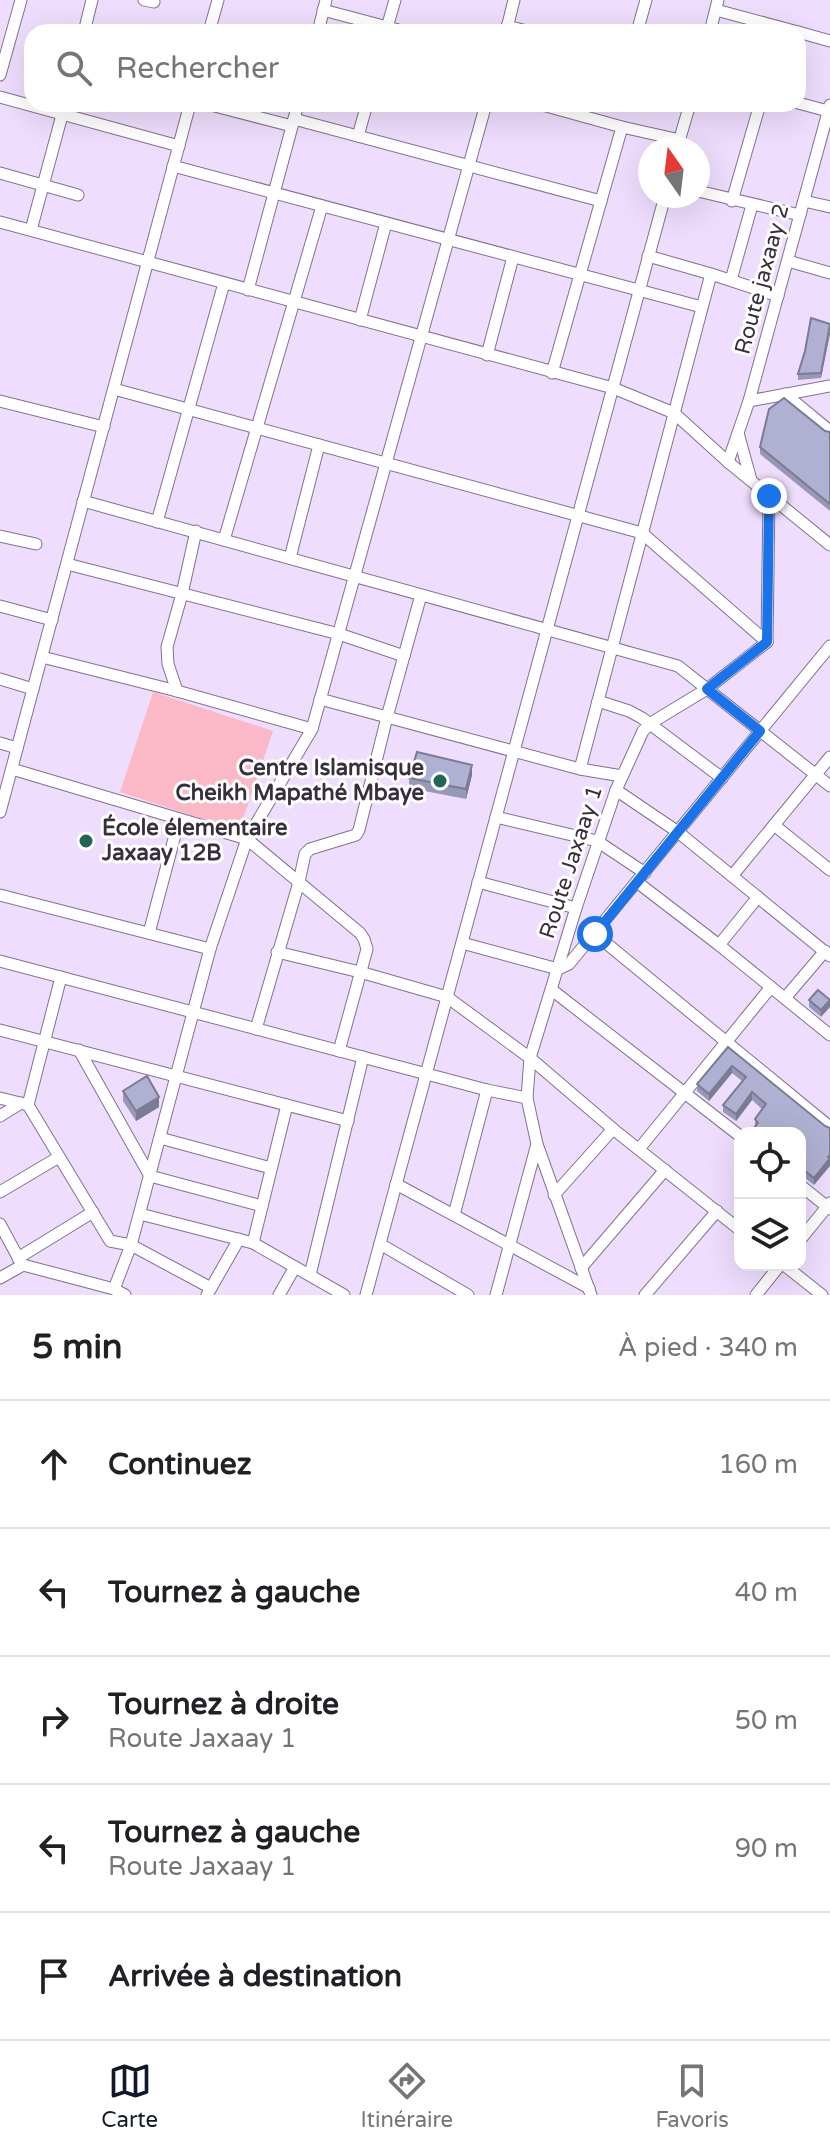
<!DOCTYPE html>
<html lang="fr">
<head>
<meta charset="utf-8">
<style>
  body { margin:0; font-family:"Varela Round",sans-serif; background:#f6f6f6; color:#202124 }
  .controls { position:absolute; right:24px; bottom:24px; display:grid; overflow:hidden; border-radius:16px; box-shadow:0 8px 32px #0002 }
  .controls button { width:72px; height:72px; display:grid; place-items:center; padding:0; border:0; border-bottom:2px solid #e0e0e0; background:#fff; color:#202124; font:40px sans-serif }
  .compass { position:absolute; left:638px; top:136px; width:72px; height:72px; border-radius:50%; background:#fff; box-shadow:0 8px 32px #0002; rotate:346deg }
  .stop { position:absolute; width:24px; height:24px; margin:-18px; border:6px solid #1a73e8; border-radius:50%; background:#fff }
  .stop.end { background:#1a73e8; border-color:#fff; box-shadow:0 2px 8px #0008 }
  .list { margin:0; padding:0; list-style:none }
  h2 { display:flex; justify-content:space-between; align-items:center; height:104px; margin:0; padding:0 32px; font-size:34px }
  h2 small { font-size:26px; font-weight:400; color:#757577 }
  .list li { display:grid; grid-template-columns:52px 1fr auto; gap:24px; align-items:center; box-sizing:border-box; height:128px; padding:0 32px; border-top:2px solid #e0e0e0 }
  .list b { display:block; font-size:30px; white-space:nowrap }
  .list p { margin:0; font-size:26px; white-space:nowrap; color:#757577 }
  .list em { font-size:26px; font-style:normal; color:#757577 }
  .icon { flex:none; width:44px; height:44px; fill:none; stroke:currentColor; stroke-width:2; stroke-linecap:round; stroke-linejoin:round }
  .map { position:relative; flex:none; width:830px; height:1295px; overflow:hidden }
  .search { position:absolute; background:#fff; box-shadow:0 8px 32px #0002; left:24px; right:24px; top:24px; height:88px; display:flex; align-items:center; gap:20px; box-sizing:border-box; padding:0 28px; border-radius:24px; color:#757577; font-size:30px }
  .sheet { height:744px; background:#fff }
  nav { display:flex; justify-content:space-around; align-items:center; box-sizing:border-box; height:112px; border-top:2px solid #e0e0e0; background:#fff; font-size:22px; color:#757577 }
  nav a { display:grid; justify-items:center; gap:4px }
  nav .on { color:#111827 }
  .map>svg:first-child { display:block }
  .green { fill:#fbb9c8 }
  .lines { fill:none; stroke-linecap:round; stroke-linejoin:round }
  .minor-casing { stroke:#82728e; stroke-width:13 }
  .minor { stroke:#fff; stroke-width:11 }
  .wall { fill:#9798b5 }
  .shaded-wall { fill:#7b7c93 }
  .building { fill:#b0b1d2; stroke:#7b7c93; stroke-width:2 }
  .route { stroke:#1a73e8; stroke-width:10 }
  .poi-dot { fill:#216557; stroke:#fff; stroke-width:3 }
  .labels { text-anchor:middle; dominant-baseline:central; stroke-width:6; stroke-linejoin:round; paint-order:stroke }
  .street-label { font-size:22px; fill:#37303c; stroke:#fff }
  .poi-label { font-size:22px; font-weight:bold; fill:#37303c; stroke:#fff; text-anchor:end }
</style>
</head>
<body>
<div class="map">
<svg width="830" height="1295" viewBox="0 0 830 1295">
  <rect width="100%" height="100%" fill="#efddfd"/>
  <!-- green -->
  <polygon class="green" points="153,692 273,731 239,831 120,792"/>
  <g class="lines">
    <!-- minor casing -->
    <g class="minor-casing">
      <g id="minor">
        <polyline points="144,0 154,2"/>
        <polyline points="323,10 406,32"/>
        <polyline points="716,10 798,32"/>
        <polyline points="507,26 531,32"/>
        <polyline points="386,31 395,0"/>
        <polyline points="84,32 92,0"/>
        <polyline points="209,32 218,0"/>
        <polyline points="318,32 326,0"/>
        <polyline points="506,32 514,0"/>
        <polyline points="637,32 646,0"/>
        <polyline points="710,32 718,0"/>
        <polyline points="798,32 830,41"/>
        <polyline points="0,75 21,0"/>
        <polyline points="0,97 179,146"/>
        <polyline points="798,103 828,111"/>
        <polyline points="207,104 292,126"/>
        <polyline points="539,104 622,127 680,140"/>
        <polyline points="294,119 601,201"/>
        <polyline points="358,136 367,104"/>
        <polyline points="677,148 690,104"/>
        <polyline points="173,166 702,307"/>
        <polyline points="0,173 78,195"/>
        <polyline points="698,191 800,215"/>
        <polyline points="732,201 760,104"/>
        <polyline points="804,201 830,207"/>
        <polyline points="0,222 613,388 674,413 728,462 830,545"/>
        <polyline points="31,230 65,104"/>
        <polyline points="648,256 711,274 778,296"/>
        <polyline points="788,261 830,273"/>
        <polyline points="731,280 752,205"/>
        <polyline points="248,290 298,104"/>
        <polyline points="360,320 386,223"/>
        <polyline points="487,355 513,257"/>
        <polyline points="552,373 622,127"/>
        <polyline points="114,389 642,533 767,642"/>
        <polyline points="785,394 830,431"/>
        <polyline points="0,401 104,427"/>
        <polyline points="749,401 830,386"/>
        <polyline points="738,433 751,480"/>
        <polyline points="728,462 749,401 830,105"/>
        <polyline points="83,501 678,666 830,786"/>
        <polyline points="157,522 224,283"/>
        <polyline points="0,536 36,544"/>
        <polyline points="224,540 322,206"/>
        <polyline points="290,558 319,445"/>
        <polyline points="67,564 339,634 404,656"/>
        <polyline points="0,606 52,620"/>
        <polyline points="767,642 769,496"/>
        <polyline points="42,657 177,691 312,729"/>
        <polyline points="0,679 33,689"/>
        <polyline points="177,691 168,664 167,647 182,594 196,531"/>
        <polyline points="320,699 580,769 622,776"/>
        <polyline points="598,701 629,711 642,718 722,778"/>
        <polyline points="0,743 17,748"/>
        <polyline points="12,769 247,839 360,933 364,939 367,949 339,1051"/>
        <polyline points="580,769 711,274"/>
        <polyline points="616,790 678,832 830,956"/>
        <polyline points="0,812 190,104"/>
        <polyline points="496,817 597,841 645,873"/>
        <polyline points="774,825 830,870"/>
        <polyline points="732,876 830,757"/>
        <polyline points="478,882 576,908"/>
        <polyline points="637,882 719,945 830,1035"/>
        <polyline points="0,895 210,949"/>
        <polyline points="149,933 179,820"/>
        <polyline points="595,934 830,1127"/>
        <polyline points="462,943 558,969 569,964 830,646"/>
        <polyline points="719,945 758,897"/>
        <polyline points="277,952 360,972 447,997 530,1058 613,1129 740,1230"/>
        <polyline points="0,961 487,1090 527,1098"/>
        <polyline points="61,977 28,1105 110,1241 131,1245 211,1288"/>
        <polyline points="552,990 740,1136"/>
        <polyline points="785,998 825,951"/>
        <polyline points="256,1029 299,882 305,854 310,849 356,835 359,830 387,717 421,595"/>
        <polyline points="0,1030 348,1121"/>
        <polyline points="79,1050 150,1176 262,1206"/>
        <polyline points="0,1098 28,1105"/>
        <polyline points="0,1116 21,1103"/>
        <polyline points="160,1138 271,1168"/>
        <polyline points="639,1149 771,987"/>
        <polyline points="396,1184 589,1288"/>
        <polyline points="800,1185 830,1209"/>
        <polyline points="0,1192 59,1157"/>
        <polyline points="554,1195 613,1129"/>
        <polyline points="140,1214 253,1243 344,1295"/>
        <polyline points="454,1215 487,1090"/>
        <polyline points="0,1224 20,1261"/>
        <polyline points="800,1240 830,1203"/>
        <polyline points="253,1243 287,1105"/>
        <polyline points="380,1244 468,1295"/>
        <polyline points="18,1258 93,1212"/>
        <polyline points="784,1265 822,1295"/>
        <polyline points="581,1268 665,1170"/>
        <polyline points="310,1275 363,1057"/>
        <polyline points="0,1278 23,1265 114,1289 125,1295"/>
        <polyline points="114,1289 131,1245 210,949 247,839 312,729 486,104"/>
        <polyline points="207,1295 239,1239"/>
        <polyline points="279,1295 295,1267"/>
        <polyline points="366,1295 665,196"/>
        <polyline points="496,1295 537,1144"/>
        <polyline points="591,1295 537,1144 527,1098 530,1058 576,908 616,790 643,731 651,723 707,689 767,642"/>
        <polyline points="645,1295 717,1211"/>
        <polyline points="756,1295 780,1265"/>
      </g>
    </g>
    <!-- minor -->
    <use href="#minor" class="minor"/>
  </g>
  <!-- wall -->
  <g class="wall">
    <polygon points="830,324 821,378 798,380 798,374"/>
    <polygon points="825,431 830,432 830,511 760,454 760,447"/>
    <polygon points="472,775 466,799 409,788 409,778"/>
    <polygon points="809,1000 830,1000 821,1017 809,1007"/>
    <polygon points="728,1047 825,1126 814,1185 800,1174 800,1133 753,1133 753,1129 755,1127 755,1119 762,1109 752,1100 736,1121 723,1112 723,1105 742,1081 732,1073 709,1101 697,1091 697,1084"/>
    <polygon points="123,1091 159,1107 136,1121 123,1101"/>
  </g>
  <!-- shaded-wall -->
  <g class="shaded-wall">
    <polygon points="830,329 830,334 821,378 821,373"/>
    <polygon points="472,765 472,775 466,799 466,789"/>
    <polygon points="830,1000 830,1007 821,1017 821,1010"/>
    <polygon points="732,1066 732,1073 709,1101 709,1094"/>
    <polygon points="752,1092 752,1100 736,1121 736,1114"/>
    <polygon points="159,1097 159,1107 136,1121 136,1111"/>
    <polygon points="830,1155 830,1166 814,1185 814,1178"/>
  </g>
  <!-- building -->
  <g class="building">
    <polygon points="811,318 830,324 821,373 798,374 805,351"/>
    <polygon points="784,398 825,431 830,432 830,504 760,447 769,409"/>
    <polygon points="417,752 472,765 466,789 409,778"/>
    <polygon points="818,990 830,1000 821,1010 809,1000"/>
    <polygon points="728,1047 825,1126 830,1128 830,1155 828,1157 830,1158 814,1178 800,1167 800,1133 758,1133 753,1129 758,1123 755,1119 766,1104 752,1092 736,1114 723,1105 746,1077 732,1066 709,1094 697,1084"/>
    <polygon points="147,1076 159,1097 136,1111 123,1091"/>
  </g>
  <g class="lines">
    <!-- route -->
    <polyline class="route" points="595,934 760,731 707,689 767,642 769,496"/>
  </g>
  <!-- markers -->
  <g class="poi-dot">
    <circle cx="440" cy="781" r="8"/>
    <circle cx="86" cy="841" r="8"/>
  </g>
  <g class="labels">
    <!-- street labels -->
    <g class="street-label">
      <text transform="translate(762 279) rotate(-75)">Route jaxaay 2</text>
      <text transform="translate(571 862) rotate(-72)">Route Jaxaay 1</text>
    </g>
    <!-- poi labels -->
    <g class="poi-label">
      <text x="424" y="768">Centre Islamisque<tspan x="424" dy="25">Cheikh Mapathé Mbaye</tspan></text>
      <text x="102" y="828" text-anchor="start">École élementaire<tspan x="102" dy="25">Jaxaay 12B</tspan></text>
    </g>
  </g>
</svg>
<div class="controls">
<button><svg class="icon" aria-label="locate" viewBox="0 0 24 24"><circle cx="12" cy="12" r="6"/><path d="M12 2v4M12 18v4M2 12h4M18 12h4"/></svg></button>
<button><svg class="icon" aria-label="layers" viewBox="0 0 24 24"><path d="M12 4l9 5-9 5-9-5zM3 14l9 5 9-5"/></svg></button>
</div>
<svg class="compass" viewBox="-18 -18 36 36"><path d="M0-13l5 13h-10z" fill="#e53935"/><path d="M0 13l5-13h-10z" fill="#757577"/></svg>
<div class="stop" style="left:595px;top:934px"></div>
<div class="stop end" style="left:769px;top:496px"></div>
<div class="search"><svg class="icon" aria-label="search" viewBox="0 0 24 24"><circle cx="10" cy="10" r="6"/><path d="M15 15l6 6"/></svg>Rechercher</div>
</div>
<section class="sheet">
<h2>5 min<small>À pied · 340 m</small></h2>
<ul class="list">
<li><svg class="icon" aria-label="ahead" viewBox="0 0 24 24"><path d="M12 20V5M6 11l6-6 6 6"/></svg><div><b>Continuez</b></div><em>160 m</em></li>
<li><svg class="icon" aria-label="left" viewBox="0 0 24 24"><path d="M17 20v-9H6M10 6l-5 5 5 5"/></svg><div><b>Tournez à gauche</b></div><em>40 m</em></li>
<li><svg class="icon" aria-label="right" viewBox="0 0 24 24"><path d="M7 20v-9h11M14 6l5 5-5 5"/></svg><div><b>Tournez à droite</b><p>Route Jaxaay 1</p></div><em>50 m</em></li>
<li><svg class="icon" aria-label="left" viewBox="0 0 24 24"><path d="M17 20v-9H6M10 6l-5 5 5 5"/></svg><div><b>Tournez à gauche</b><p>Route Jaxaay 1</p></div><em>90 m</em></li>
<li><svg class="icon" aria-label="arrive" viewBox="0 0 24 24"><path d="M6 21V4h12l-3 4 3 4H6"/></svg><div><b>Arrivée à destination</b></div></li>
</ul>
</section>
<nav>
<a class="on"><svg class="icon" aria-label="map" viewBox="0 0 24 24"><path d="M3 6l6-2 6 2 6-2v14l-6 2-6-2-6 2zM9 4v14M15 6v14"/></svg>Carte</a>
<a><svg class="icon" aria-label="directions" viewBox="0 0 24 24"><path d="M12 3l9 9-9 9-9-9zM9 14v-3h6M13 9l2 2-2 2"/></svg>Itinéraire</a>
<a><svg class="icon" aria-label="saved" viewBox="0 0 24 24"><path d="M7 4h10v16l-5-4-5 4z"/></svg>Favoris</a>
</nav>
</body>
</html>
